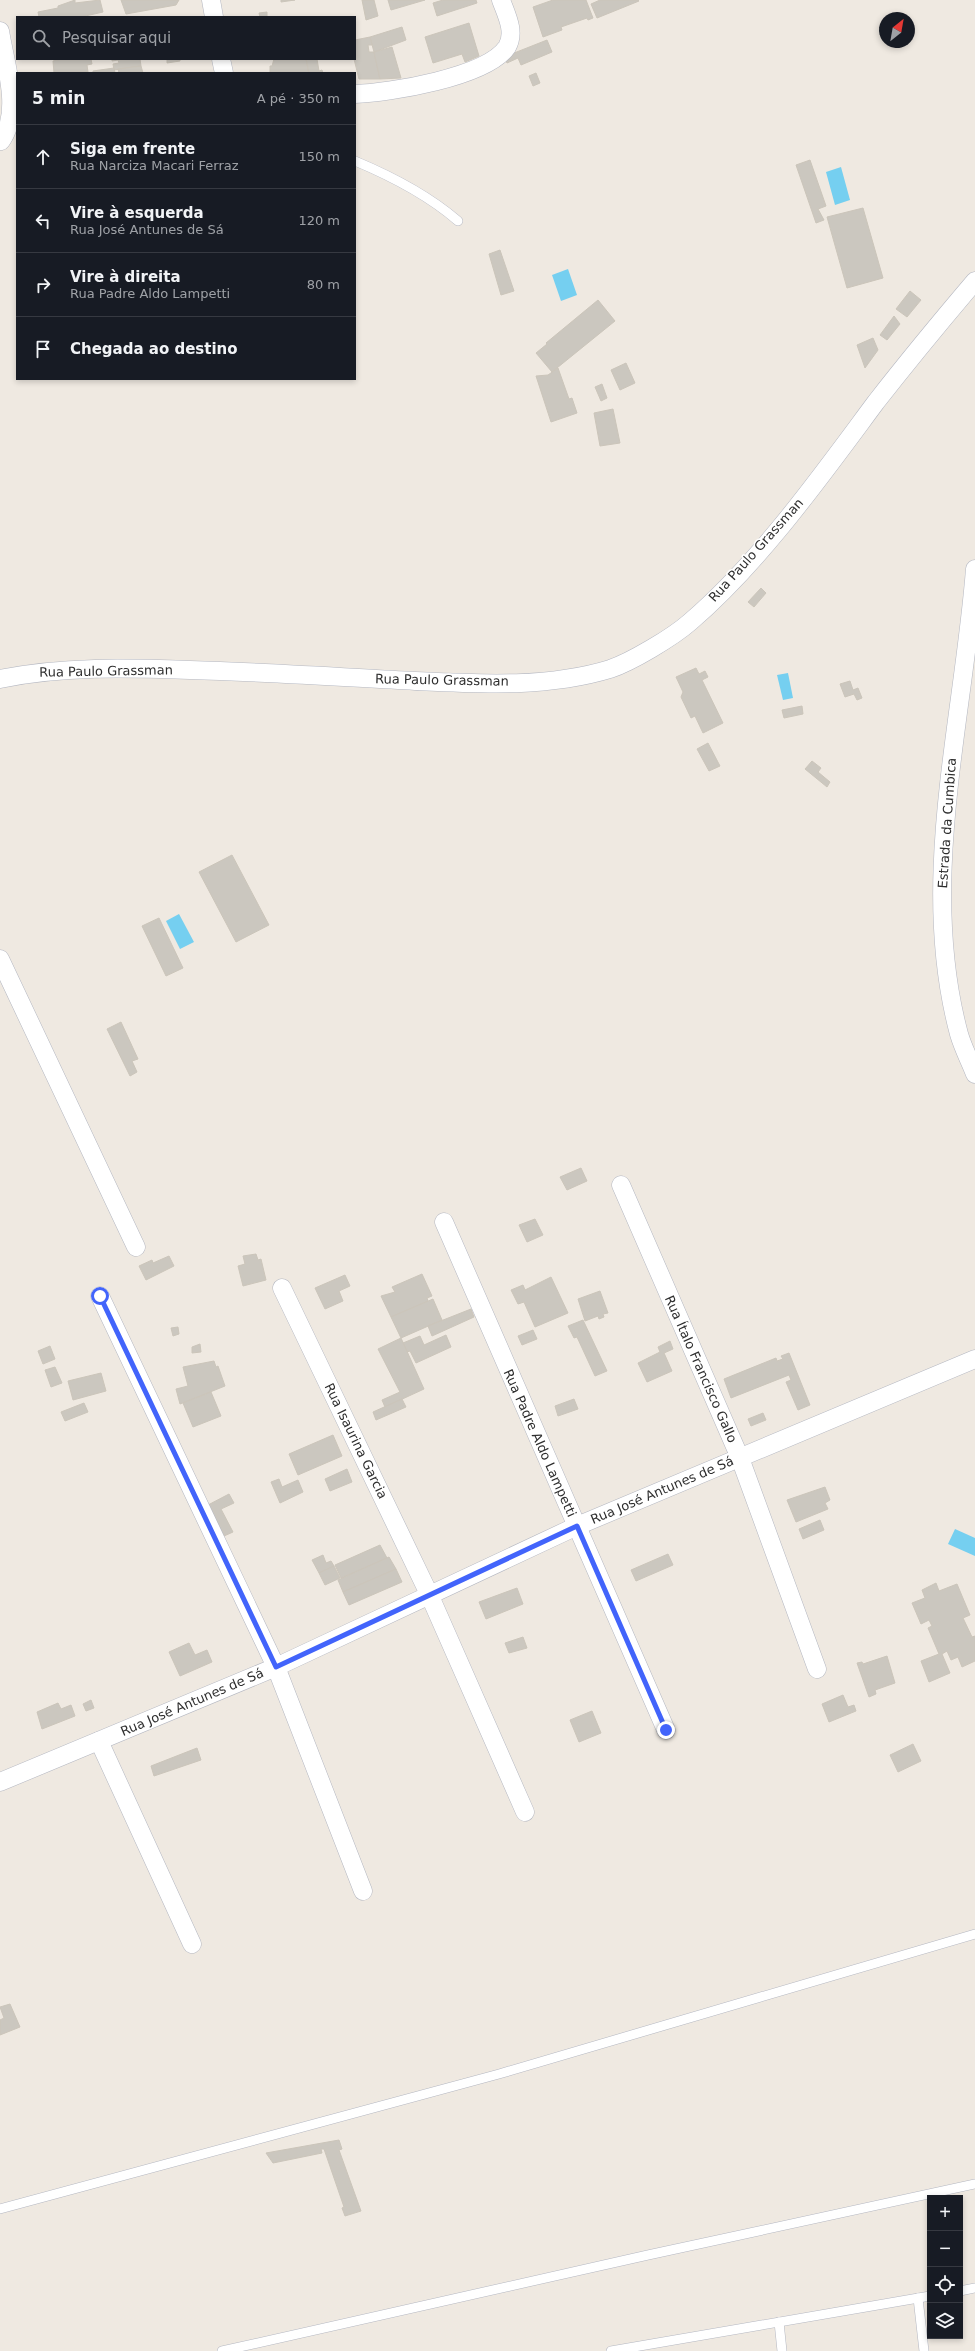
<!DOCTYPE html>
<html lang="pt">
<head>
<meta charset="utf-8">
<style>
  body { margin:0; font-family:"DejaVu Sans",sans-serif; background:#242831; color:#f1f3f6 }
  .controls { position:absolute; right:12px; bottom:12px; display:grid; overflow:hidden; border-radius:0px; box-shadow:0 2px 6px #0003 }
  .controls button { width:36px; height:36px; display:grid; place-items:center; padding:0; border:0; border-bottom:1px solid #363941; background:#171b24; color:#f1f3f6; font:20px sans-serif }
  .compass { position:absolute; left:879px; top:12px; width:36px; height:36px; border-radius:50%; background:#171b24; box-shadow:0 2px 6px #0003; rotate:31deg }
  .stop { position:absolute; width:12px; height:12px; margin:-9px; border:3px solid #4264fb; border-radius:50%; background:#fff }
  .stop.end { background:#4264fb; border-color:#fff; box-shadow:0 1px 4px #0008 }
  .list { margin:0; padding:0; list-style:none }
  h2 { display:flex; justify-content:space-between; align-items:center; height:52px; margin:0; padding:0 16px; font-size:17px }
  h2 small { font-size:13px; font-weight:400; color:#9ea1a6 }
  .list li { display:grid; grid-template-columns:26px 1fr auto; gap:12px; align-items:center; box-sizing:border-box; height:64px; padding:0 16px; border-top:1px solid #363941 }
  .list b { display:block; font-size:15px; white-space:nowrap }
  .list p { margin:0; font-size:13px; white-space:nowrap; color:#9ea1a6 }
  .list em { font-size:13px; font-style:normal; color:#9ea1a6 }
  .icon { flex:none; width:22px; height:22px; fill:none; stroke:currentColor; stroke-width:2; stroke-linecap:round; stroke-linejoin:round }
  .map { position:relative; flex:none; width:975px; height:2351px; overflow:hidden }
  .search { position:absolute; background:#171b24; box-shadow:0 2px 6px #0003; left:16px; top:16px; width:340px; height:44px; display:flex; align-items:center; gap:10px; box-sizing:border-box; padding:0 14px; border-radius:0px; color:#9ea1a6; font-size:15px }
  .panel { position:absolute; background:#171b24; box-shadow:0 2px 6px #0003; left:16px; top:72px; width:340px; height:308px; border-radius:0px }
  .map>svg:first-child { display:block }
  .water { fill:#75cff0 }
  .building { fill:#cbc7bf; stroke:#cbc5ba }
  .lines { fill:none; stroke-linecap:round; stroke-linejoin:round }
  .lane-casing { stroke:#b4b7c1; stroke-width:10 }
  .street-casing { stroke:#b4b7c1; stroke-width:19 }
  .lane { stroke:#fff; stroke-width:9 }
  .street { stroke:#fff; stroke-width:18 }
  .route { stroke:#4264fb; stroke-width:5 }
  .labels { text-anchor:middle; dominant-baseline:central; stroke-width:3; stroke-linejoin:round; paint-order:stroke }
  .street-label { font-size:13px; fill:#2e2e2e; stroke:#fff }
</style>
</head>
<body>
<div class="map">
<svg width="975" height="2351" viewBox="0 0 975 2351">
  <rect width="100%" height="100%" fill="#efe9e1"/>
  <!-- water -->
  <g class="water">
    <polygon points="841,167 850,200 835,205 826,172"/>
    <polygon points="568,269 577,295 561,301 552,275"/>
    <polygon points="788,673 793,698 783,700 777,675"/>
    <polygon points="179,914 194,942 180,949 166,921"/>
    <polygon points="955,1529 975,1538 975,1556 948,1544"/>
  </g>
  <!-- building -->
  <g class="building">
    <polygon points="75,0 75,3 100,0 103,12 81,17 39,17 38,12 58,8 58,6"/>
    <polygon points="121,0 179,0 176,5 126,14"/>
    <polygon points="281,0 295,0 281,2"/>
    <polygon points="362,0 374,0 378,16 366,20"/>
    <polygon points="388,0 425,0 391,10"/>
    <polygon points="443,0 476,0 477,3 437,16 433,3"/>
    <polygon points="553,0 586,0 593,18 588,20 587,18 561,27 562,30 543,37 533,7"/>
    <polygon points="600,0 638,0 639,1 597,18 591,4"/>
    <polygon points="267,12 267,17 260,17 259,13"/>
    <polygon points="469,23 479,56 465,62 462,54 433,63 425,37"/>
    <polygon points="402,27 406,40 374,52 370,37"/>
    <polygon points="370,37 372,45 368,45 369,52 374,52 380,79 359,79 354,59 355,40"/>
    <polygon points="547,40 552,52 521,65 518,58 507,63 504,57"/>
    <polygon points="392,47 401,78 380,79 374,52"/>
    <polygon points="61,59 91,59 92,64 87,65 88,72 54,73 53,61"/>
    <polygon points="112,59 140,59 141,66 114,70 113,64 119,63 118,60 112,61"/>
    <polygon points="167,59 180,59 180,61 167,63"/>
    <polygon points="274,59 306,59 309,73 270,73 270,66 272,66"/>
    <polygon points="306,59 317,59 319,71 322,70 323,73 309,73"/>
    <polygon points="141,66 143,73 119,73 118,69"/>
    <polygon points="114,68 115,73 93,73 93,71"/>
    <polygon points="536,73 540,83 533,86 529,76"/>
    <polygon points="810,160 826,206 818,209 824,220 816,223 796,165"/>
    <polygon points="863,208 883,278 847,288 827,217"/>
    <polygon points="500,250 514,291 501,295 489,254"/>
    <polygon points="910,291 921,300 907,317 896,309"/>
    <polygon points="598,300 615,321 552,372 536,353 547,344 546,343"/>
    <polygon points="894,316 900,324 887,340 880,335"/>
    <polygon points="873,338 878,350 865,368 857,345"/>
    <polygon points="626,363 635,383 620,390 611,370"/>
    <polygon points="558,368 569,399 572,398 577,413 551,422 536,376 548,375"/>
    <polygon points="602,384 607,398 601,401 595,387"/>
    <polygon points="613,409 620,443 600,446 594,413"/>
    <polygon points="761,588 766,593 754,607 748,602"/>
    <polygon points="696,668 699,674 705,671 708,677 702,680 723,723 703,733 695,716 691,718 681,697 683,692 676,677"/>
    <polygon points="850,681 853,690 858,688 862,698 857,700 854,694 845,697 840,684"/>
    <polygon points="802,706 803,714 784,718 782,710"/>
    <polygon points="708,743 720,766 709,771 697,749"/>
    <polygon points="812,761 821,768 818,772 830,782 827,787 805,769"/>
    <polygon points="232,855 269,925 236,942 199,872"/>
    <polygon points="159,918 183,968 166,976 142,926"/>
    <polygon points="121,1022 138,1059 132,1061 137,1072 130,1076 107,1029"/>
    <polygon points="581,1168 587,1181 567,1190 560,1177"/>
    <polygon points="535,1219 543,1235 527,1242 519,1225"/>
    <polygon points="256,1254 258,1260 261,1259 266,1280 243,1286 238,1266 245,1264 243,1256"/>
    <polygon points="169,1256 174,1266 146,1280 139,1266 152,1260 153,1263"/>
    <polygon points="422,1274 432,1296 427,1298 428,1301 391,1317 381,1296 395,1292 392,1287"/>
    <polygon points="345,1275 350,1286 339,1291 343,1301 325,1309 315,1288"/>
    <polygon points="551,1277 568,1313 535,1327 524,1302 518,1304 511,1290 523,1285 525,1290"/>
    <polygon points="600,1291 608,1313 603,1314 604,1317 599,1319 598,1316 585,1321 578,1299"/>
    <polygon points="433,1299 442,1320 401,1338 391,1317"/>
    <polygon points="471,1309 474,1317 432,1336 428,1326"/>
    <polygon points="583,1320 607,1371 595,1376 577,1337 574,1338 568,1326"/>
    <polygon points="178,1327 179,1334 173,1336 171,1328"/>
    <polygon points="533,1330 537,1339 522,1345 518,1336"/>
    <polygon points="446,1335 451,1347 416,1363 410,1351 407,1352 403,1343 420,1336 424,1345"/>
    <polygon points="401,1338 424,1389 385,1407 382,1400 400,1392 378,1349"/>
    <polygon points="670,1341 673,1349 664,1353 672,1371 647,1382 638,1363 660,1352 658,1347"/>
    <polygon points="200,1344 201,1352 192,1353 192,1347"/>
    <polygon points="50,1346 55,1359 43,1364 38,1351"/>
    <polygon points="789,1353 810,1405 798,1410 786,1382 791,1380 789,1375 731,1398 724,1379 776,1358 777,1361 783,1359 781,1356"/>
    <polygon points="214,1361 216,1367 218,1366 225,1386 180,1404 176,1389 188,1386 183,1367"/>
    <polygon points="55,1367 62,1383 51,1387 45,1370"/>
    <polygon points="101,1373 106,1391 73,1400 68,1381"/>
    <polygon points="211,1392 221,1416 193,1427 183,1403"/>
    <polygon points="402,1399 406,1407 376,1420 373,1412"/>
    <polygon points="574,1399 578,1409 558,1416 555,1406"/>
    <polygon points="84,1403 88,1412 65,1421 61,1412"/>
    <polygon points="763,1413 766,1420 751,1426 748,1419"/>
    <polygon points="333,1435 342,1456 298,1475 289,1454"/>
    <polygon points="347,1469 352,1482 330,1491 325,1479"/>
    <polygon points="279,1479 282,1487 298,1480 303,1492 280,1503 271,1482"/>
    <polygon points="825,1487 830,1500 825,1503 828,1509 796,1522 787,1500"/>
    <polygon points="229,1494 234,1503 221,1509 233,1532 224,1536 208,1505"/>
    <polygon points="820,1520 824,1530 803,1539 799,1529"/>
    <polygon points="380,1545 387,1558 341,1578 335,1565"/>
    <polygon points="668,1554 673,1565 636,1581 631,1570"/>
    <polygon points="323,1555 326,1563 331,1561 334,1566 319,1573 312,1560"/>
    <polygon points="389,1557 396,1569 343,1592 338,1580"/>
    <polygon points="334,1566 340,1578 325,1585 319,1573"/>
    <polygon points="396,1569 402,1582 349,1605 343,1592"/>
    <polygon points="936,1583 939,1591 957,1584 970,1615 963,1618 972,1637 975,1636 975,1661 962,1667 958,1657 951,1660 947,1651 942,1654 950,1673 929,1682 921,1661 939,1654 928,1628 932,1626 929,1620 921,1624 912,1603 925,1598 922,1590"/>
    <polygon points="517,1588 523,1604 486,1619 479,1602"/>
    <polygon points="523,1637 527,1648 509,1653 505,1643"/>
    <polygon points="189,1643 195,1655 207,1650 212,1662 180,1676 169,1652"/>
    <polygon points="887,1656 895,1683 875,1690 876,1694 869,1697 857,1663 862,1662 863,1664"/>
    <polygon points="843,1695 848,1707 854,1705 856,1711 829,1722 822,1704"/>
    <polygon points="91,1700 94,1708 86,1711 83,1704"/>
    <polygon points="58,1703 61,1709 71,1705 75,1716 42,1729 37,1712"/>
    <polygon points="592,1711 601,1733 579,1742 570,1720"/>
    <polygon points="913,1744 921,1761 898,1772 890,1755"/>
    <polygon points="197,1748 201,1760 154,1776 151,1766"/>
    <polygon points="10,2004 20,2027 0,2035 0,2020 4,2018 0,2007"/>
    <polygon points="339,2140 342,2149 339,2150 361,2211 345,2216 342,2208 344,2207 324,2149 321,2149 322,2153 273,2163 266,2153"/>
  </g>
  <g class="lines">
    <!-- lane casing -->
    <g class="lane-casing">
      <g id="lane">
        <path d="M355 161C391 176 428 195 458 221"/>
        <polyline points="0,2209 499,2074 975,1934"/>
        <polyline points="960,2291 975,2288"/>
        <polyline points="918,2298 924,2351"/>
        <polyline points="779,2322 782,2351"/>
        <polyline points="222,2351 648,2255 975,2184"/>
        <polyline points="611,2351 930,2296"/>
      </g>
    </g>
    <!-- street casing -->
    <g class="street-casing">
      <g id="street">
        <polyline points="211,0 214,17"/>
        <path d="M0 31C5 63 22 112 1 141"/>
        <polyline points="221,59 224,73"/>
        <path d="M355 94C389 93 487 77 507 47 516 32 506 14 501 0"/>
        <path d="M975 569C963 723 918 882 959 1034 963 1048 970 1061 975 1074"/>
        <path d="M0 679C62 666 127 668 190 670 265 672 340 677 415 681 479 684 548 688 610 669 631 662 673 637 690 622 760 562 821 476 876 402 908 361 941 321 975 281"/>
        <polyline points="0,959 136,1247"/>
        <polyline points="621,1185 740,1458 817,1669"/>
        <polyline points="444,1222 666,1730"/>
        <polyline points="282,1288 429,1594 525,1812"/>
        <polyline points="100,1296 276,1667 363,1891"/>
        <polyline points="99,1741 192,1944"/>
        <polyline points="0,1782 276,1667 577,1526 975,1359"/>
      </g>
    </g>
    <!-- lane -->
    <use href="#lane" class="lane"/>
    <!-- street -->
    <use href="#street" class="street"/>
  </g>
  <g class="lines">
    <!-- route -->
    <polyline class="route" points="100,1296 276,1667 577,1526 666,1730"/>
  </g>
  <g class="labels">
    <!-- street labels -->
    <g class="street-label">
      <text transform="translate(756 550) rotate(-48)">Rua Paulo Grassman</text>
      <text transform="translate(106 671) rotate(-1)">Rua Paulo Grassman</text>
      <text transform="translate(442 680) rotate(1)">Rua Paulo Grassman</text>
      <text transform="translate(947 823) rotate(-86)">Estrada da Cumbica</text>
      <text transform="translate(701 1369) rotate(66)">Rua Ítalo Francisco Gallo</text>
      <text transform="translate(356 1441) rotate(64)">Rua Isaurina Garcia</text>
      <text transform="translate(540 1443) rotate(66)">Rua Padre Aldo Lampetti</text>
      <text transform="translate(662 1490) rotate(-23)">Rua José Antunes de Sá</text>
      <text transform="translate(192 1702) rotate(-23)">Rua José Antunes de Sá</text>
    </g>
  </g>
</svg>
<div class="controls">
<button>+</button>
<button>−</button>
<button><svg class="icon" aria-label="locate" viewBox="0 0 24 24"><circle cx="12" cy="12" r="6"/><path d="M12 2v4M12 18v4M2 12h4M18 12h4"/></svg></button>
<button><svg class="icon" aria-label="layers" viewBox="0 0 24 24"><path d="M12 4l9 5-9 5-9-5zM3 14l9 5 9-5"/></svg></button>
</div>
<svg class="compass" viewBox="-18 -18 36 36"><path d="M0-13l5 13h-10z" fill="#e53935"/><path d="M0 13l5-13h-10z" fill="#9ea1a6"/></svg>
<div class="stop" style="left:100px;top:1296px"></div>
<div class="stop end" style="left:666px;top:1730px"></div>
<div class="search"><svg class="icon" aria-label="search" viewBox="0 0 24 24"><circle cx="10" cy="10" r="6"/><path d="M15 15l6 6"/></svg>Pesquisar aqui</div>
<section class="panel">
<h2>5 min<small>A pé · 350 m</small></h2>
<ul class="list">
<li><svg class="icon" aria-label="ahead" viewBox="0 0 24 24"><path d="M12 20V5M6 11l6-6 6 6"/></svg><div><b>Siga em frente</b><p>Rua Narciza Macari Ferraz</p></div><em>150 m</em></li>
<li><svg class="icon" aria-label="left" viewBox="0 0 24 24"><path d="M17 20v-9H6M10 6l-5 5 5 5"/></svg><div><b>Vire à esquerda</b><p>Rua José Antunes de Sá</p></div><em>120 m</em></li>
<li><svg class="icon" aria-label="right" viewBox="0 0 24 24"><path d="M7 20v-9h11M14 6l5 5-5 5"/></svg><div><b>Vire à direita</b><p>Rua Padre Aldo Lampetti</p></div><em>80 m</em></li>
<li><svg class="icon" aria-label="arrive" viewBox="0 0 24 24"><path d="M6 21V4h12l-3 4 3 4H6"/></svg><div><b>Chegada ao destino</b></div></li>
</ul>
</section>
</div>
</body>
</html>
